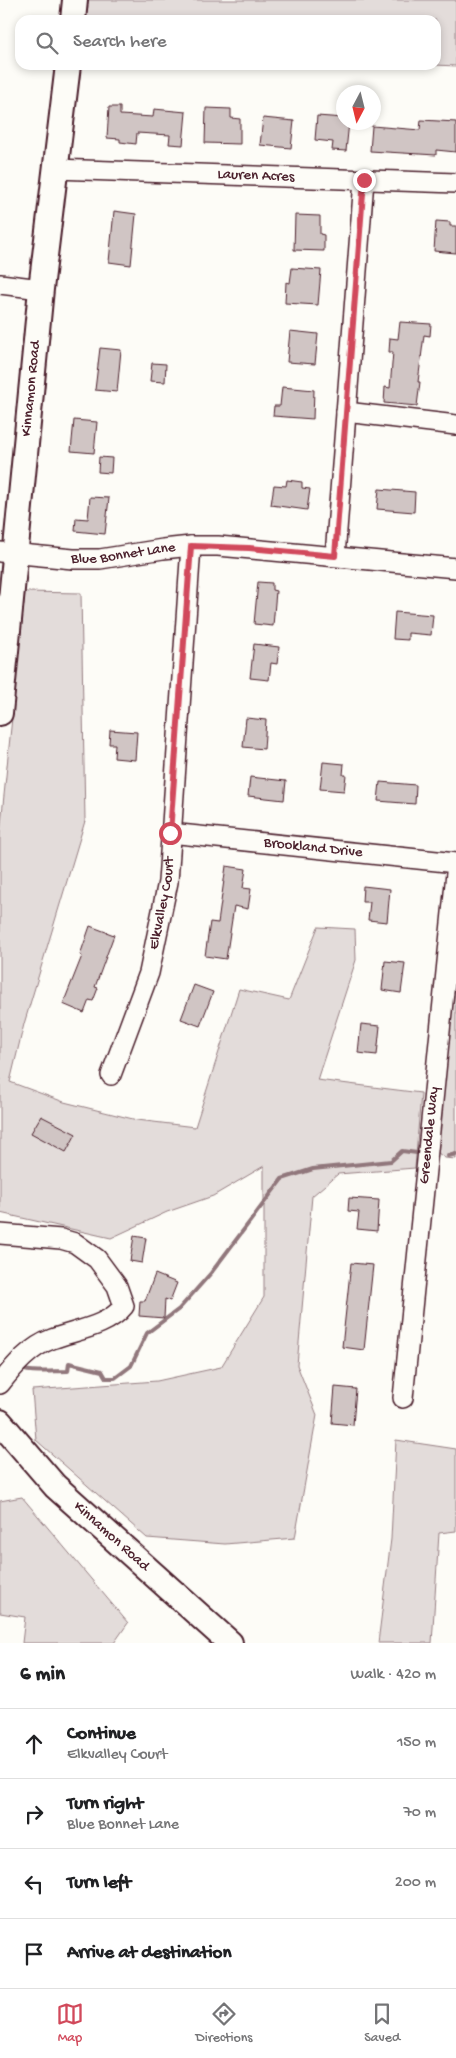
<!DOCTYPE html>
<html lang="en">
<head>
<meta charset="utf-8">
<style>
  body { margin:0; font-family:"Gochi Hand",sans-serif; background:#f6f6f6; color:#202124 }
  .compass { position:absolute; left:336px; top:85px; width:45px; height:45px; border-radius:50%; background:#fff; box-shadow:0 2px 8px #0003; rotate:187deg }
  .stop { position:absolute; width:15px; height:15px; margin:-11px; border:4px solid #d1495b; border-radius:50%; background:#fff }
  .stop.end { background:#d1495b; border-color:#fff; box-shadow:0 1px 5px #0008 }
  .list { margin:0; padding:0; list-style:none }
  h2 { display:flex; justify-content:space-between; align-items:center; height:65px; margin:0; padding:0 20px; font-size:21px }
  h2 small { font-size:16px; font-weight:400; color:#757577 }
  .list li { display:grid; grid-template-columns:32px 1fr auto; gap:15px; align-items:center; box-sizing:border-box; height:70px; padding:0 20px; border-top:1px solid #e0e0e0 }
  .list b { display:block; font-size:19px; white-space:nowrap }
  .list p { margin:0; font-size:16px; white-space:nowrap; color:#757577 }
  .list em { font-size:16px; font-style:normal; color:#757577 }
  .icon { flex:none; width:28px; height:28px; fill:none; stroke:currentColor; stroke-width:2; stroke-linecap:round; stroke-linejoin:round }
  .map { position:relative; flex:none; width:456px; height:1643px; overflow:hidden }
  .search { position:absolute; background:#fff; box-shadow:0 2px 8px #0003; left:15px; right:15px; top:15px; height:55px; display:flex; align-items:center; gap:12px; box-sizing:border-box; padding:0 18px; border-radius:15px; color:#757577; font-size:19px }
  .sheet { height:345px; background:#fff }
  nav { display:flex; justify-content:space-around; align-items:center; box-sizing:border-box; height:70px; border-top:1px solid #e0e0e0; background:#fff; font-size:14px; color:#757577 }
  nav a { display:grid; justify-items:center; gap:2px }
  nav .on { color:#d1495b }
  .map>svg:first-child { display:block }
  .green { fill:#e3dcda; stroke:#967e82 }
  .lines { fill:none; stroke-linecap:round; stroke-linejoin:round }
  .stream { stroke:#91777b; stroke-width:4 }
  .building { fill:#d0c5c4; stroke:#4a1f2b }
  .minor-casing { stroke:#4a1f2b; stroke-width:22 }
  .major-casing { stroke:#4a1f2b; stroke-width:28 }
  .minor { stroke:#fdfcf7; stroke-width:19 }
  .major { stroke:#fdfcf7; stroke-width:24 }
  .route { stroke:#d1495b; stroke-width:6 }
  .labels { text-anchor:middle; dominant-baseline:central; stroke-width:4; stroke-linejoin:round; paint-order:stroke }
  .street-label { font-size:15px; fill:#4a1f2b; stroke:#fdfcf7 }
</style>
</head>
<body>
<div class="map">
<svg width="456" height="1643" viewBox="0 0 456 1643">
  <rect width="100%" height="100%" fill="#fdfcf7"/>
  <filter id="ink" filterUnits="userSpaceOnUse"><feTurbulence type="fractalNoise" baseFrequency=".02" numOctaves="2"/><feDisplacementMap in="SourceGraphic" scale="10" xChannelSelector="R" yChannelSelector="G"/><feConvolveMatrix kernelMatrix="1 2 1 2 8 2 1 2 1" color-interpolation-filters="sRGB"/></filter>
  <g filter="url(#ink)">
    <!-- green -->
    <g class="green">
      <polygon points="86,0 456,0 456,66 435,65 436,20 83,20"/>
      <polygon points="25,592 81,593 85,821 24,1024 10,1082 64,1102 137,1120 195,1127 239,989 289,1000 318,927 355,929 356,960 317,1080 421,1093 415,1168 338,1174 312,1196 297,1365 317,1415 295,1538 225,1544 147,1538 36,1440 32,1390 157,1381 221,1367 264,1297 264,1166 213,1196 167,1212 111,1238 0,1213 0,834"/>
      <polygon points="453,983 456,984 456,1159 445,1158 438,1153"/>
      <polygon points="396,1440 456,1449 456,1531 439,1533 432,1643 378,1643 391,1539"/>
      <polygon points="22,1497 128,1623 114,1643 22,1643 25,1617 0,1613 0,1501"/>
    </g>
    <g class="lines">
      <!-- stream -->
      <g class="stream">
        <polyline points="448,1156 456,1154"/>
        <path d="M24 1370C39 1373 53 1371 68 1371L69 1363 102 1371 106 1378H115L131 1366 147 1333 179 1309 211 1273 282 1179 313 1169 391 1161 402 1151 417 1153"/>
      </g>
    </g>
    <!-- building -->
    <g class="building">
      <polygon points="109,107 120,107 120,115 153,117 154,109 186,112 183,145 169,144 170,135 137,133 136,144 120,142 120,139 107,138"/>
      <polygon points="206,108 231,109 231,118 240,119 240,144 205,143"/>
      <polygon points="317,116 344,118 344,122 349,122 346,151 332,150 333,142 315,140"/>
      <polygon points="263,118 294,121 291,148 260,145"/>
      <polygon points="421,120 456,122 456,152 436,150 436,155 370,151 372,126 420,130"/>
      <polygon points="114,211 136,214 131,265 109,262"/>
      <polygon points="295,215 320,216 320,234 324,235 324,251 294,250"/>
      <polygon points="436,221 450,222 450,226 456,226 456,253 434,251"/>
      <polygon points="292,268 321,270 318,305 285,303 286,282 290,283"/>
      <polygon points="400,322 431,324 430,336 424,335 418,382 420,382 417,406 384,403 385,387 390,388 393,352 389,352 390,338 398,339"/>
      <polygon points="290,331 318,334 315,364 287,362"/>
      <polygon points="100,348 121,350 117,392 95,390"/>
      <polygon points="152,363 166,364 165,382 150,381"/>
      <polygon points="282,387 314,390 313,419 273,416 274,406 280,406"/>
      <polygon points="74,420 97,422 94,453 71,451"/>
      <polygon points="99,457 112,458 111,473 98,472"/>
      <polygon points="287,480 302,482 302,488 310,489 307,510 271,505 274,485 286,486"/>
      <polygon points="379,489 415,492 414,512 377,509"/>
      <polygon points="90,497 109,498 105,534 75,531 76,518 88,519"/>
      <polygon points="258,582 272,583 272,590 276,591 273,626 254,624"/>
      <polygon points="395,612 433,615 431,635 408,633 408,640 393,639"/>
      <polygon points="254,644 279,647 277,664 271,663 269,680 250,678"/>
      <polygon points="246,718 266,720 264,749 243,747"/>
      <polygon points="110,730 137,732 135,760 114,758 115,744 109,744"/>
      <polygon points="323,762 344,764 343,775 346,775 344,791 320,789"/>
      <polygon points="250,777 286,781 284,800 248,796"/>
      <polygon points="380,782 416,785 415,804 378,801"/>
      <polygon points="226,866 246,869 243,888 251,889 248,909 234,906 226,959 205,956 210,922 218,923"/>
      <polygon points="363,886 390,889 387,922 368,920 370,902 362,902"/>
      <polygon points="90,926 114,935 95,987 98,988 93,1001 89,1000 84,1013 63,1004 82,956 80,955"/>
      <polygon points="385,961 405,963 401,993 382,990"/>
      <polygon points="194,985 213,992 200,1026 181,1019"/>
      <polygon points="361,1024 380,1026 377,1055 358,1053"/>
      <polygon points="41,1116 76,1134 66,1152 31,1133"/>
      <polygon points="349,1198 379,1200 377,1231 357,1229 359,1212 348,1211"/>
      <polygon points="134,1236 146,1238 142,1263 130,1261"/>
      <polygon points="351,1263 373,1265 364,1350 342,1347"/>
      <polygon points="155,1274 177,1283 170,1301 165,1299 164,1318 139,1316 140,1301 145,1301"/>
      <polygon points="335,1387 356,1389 353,1425 332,1423"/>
    </g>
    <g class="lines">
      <!-- minor casing -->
      <g class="minor-casing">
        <g id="minor">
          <path id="s1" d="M55 169 456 183"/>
          <polyline points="0,284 41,289"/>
          <polyline points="346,412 456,425"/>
          <path id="s2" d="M0 552 73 559H100L163 549 191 546H218L456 568"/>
          <polyline points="335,556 364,180"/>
          <path id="s3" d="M170 833 456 863"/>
          <path id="s4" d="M111 1075 149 973 168 882 191 546"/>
          <path d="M0 1234 61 1239 75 1243 97 1259 117 1286 124 1306C107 1327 76 1330 52 1339 30 1347 14 1366 0 1384"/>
          <path id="s5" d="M403 1398 456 873"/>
        </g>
      </g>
      <!-- major casing -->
      <g class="major-casing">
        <g id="major">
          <polyline points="73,20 75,0"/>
          <path id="s6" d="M0 713 41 289 68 65"/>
          <path id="s7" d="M0 1422 55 1486 230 1643"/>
        </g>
      </g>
      <!-- minor -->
      <use href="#minor" class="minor"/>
      <!-- major -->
      <use href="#major" class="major"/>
    </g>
  </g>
  <g class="lines" filter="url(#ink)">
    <!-- route -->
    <polyline class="route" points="170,833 191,546 249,548 335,556 364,180"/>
  </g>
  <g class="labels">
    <!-- street labels -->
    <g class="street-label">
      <text stroke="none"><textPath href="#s1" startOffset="201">Lauren Acres</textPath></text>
      <text stroke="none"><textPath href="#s6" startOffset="326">Kinnamon Road</textPath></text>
      <text stroke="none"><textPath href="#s2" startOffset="124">Blue Bonnet Lane</textPath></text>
      <text stroke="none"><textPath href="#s3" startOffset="144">Brookland Drive</textPath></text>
      <text stroke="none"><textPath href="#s4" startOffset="180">Elkvalley Court</textPath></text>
      <text stroke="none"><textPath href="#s5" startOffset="264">Greendale Way</textPath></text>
      <text stroke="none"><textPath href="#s7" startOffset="160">Kinnamon Road</textPath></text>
    </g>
  </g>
</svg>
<svg class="compass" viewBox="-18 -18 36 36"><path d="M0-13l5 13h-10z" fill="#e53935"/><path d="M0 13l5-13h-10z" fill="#757577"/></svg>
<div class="stop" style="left:170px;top:833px"></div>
<div class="stop end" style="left:364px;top:180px"></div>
<div class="search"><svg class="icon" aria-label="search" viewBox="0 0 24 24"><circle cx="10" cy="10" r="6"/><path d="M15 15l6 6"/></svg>Search here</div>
</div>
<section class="sheet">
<h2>6 min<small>Walk · 420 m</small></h2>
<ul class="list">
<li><svg class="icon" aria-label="ahead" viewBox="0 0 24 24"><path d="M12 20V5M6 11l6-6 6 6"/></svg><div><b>Continue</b><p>Elkvalley Court</p></div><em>150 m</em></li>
<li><svg class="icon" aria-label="right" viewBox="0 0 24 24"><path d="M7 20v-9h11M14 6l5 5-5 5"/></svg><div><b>Turn right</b><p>Blue Bonnet Lane</p></div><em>70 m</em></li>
<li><svg class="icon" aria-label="left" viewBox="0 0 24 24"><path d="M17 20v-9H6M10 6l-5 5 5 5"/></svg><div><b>Turn left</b></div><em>200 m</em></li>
<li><svg class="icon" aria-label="arrive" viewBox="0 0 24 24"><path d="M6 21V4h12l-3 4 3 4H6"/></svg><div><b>Arrive at destination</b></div></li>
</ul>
</section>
<nav>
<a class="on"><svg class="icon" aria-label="map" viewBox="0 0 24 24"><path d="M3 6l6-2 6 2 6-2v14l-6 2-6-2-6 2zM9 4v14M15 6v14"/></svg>Map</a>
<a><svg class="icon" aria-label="directions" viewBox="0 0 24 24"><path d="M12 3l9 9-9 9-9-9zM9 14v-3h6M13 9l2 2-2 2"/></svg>Directions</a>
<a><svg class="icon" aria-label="saved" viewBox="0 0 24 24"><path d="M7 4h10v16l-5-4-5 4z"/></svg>Saved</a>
</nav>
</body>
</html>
